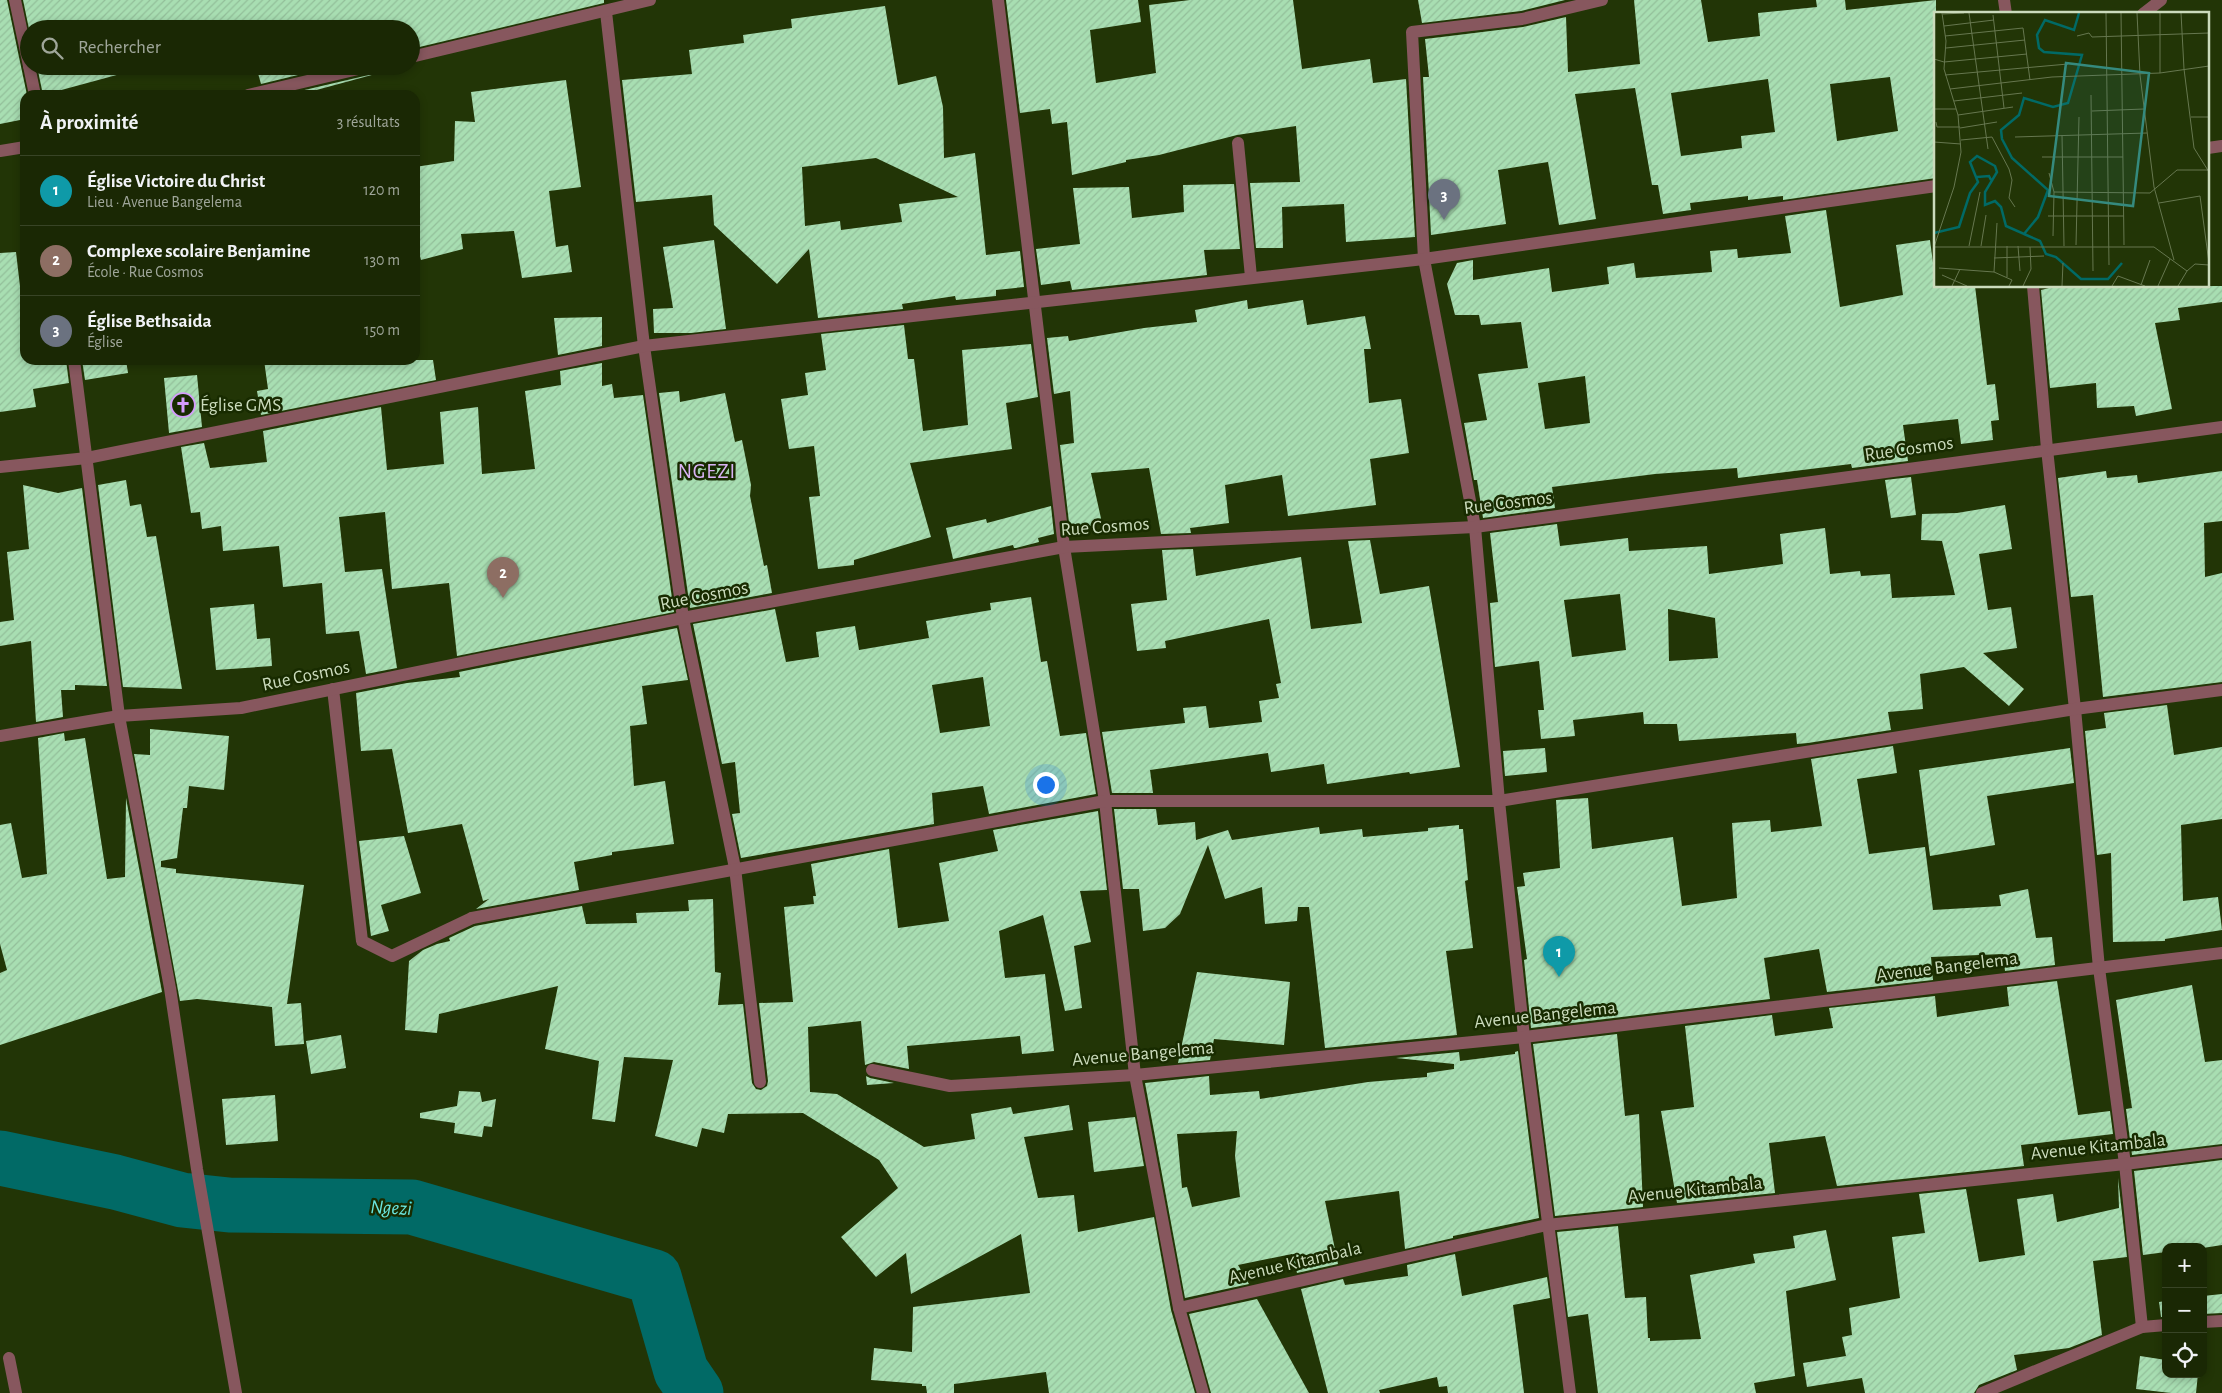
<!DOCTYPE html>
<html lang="fr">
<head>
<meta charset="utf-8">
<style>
  body { margin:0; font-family:"Alegreya Sans",sans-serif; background:#273413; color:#f1f3f6 }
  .controls { position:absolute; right:15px; bottom:15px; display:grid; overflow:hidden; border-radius:10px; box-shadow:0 2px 8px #0003 }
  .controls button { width:45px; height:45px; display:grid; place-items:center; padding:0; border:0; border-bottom:1px solid #384426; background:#1a2804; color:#f1f3f6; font:25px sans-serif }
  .you { position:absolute; left:1045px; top:784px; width:18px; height:18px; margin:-12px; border:4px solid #fff; border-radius:50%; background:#1a73e8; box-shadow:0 0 0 8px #1a73e833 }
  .badge { display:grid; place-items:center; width:32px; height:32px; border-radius:50%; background:#0b8043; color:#fff; font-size:16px; font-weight:700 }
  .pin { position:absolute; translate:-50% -41px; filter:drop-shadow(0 1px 2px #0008) }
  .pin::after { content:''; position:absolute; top:26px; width:18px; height:15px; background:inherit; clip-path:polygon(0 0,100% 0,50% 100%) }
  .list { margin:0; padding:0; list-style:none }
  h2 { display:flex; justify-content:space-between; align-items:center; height:65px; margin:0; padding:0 20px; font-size:21px }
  h2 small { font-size:16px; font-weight:400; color:#9fa69a }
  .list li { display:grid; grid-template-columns:32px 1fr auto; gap:15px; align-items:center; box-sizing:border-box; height:70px; padding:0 20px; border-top:1px solid #384426 }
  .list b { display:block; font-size:19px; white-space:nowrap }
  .list p { margin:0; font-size:16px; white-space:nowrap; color:#9fa69a }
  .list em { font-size:16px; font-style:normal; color:#9fa69a }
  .icon { flex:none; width:28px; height:28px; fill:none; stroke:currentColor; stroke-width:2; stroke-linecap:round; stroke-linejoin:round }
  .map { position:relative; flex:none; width:2222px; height:1393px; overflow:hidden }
  .search { position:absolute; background:#1a2804; box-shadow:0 2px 8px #0003; left:20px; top:20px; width:400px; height:55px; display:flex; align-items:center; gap:12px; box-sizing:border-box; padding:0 18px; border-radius:28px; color:#9fa69a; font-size:19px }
  .panel { position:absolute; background:#1a2804; box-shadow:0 2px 8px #0003; left:20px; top:90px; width:400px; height:275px; border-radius:15px }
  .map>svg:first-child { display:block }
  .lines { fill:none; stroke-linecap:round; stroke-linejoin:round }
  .river { stroke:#016a66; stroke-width:55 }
  .building { fill:url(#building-hatch); fill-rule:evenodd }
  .lane { stroke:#87575e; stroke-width:12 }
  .street { stroke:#87575e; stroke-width:12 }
  .labels { text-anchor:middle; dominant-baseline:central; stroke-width:5; stroke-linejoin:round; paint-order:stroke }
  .poi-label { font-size:19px; fill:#cbdbbc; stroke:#182b00; text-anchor:start }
  .street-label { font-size:19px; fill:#cbdbbc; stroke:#182b00 }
  .water-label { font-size:20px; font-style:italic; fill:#6be7e0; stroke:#182b00 }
  .quarter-label { font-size:21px; letter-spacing:1px; fill:#d9b3f5; stroke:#182b00 }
  .inset-river { fill:none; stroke:#016a66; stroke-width:2.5 }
  .inset-road { fill:none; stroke:#66774f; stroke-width:1 }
  .view { fill:#358a7e; fill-opacity:0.15; stroke:#358a7e; stroke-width:2.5 }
  .inset-edge { fill:none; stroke:#cbdbbc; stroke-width:2.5 }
</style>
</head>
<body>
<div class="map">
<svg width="2222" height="1393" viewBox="0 0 2222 1393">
  <defs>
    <pattern id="building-hatch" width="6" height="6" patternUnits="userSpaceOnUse" patternTransform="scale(1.25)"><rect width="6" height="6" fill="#a8deb2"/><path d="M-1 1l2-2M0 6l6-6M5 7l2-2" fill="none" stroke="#93bf9a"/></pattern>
  </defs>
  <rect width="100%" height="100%" fill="#223506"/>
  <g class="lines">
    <!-- river -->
    <polyline class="river" points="0,1158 115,1182 182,1200 229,1205 412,1207 654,1277 681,1371 696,1393"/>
  </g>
  <!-- building -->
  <g class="building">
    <polygon points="0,0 7,0 27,95 25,95 25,119 0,124"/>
    <polygon points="23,0 604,0 604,3 411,49 411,29 29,29"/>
    <polygon points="1006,0 1138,0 1141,22 1090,30 1096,83 1156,73 1149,5 1190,0 1293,0 1302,69 1370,59 1373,83 1406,79 1415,237 1346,242 1344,204 1282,207 1283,248 1256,248 1250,183 1300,182 1296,126 1237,135 1159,155 1126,160 1126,162 1072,175 1067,122 1052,124 1050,109 1020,113"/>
    <polygon points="1418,0 1565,0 1521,11 1422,23"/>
    <path d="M1634 0H1701L1708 42 1760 36 1758 13 1817 7 1816 0H1845L1846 10 1936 0V178L1783 200V196L1748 200V196L1690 203 1691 210 1663 214 1658 185H1652L1635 88 1575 94 1596 219 1559 225 1548 162 1498 170 1506 224 1431 235 1423 77H1429L1425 39 1523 27 1566 17 1568 72 1640 64ZM1890 77 1898 131 1837 141 1830 84ZM1768 79 1775 132 1741 136 1742 148 1681 156 1671 93Z"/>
    <path d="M885 6 898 85 936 76 943 107 944 158 975 153 986 255 1020 251 1024 287 996 290V296L956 300 955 296 902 304 903 309 818 318 809 249 777 284 714 225 712 195 636 202 622 80 692 74 689 50 744 43 743 35 792 28 791 19ZM876 158 958 197 899 204 902 222 841 230 840 221 805 226 802 167Z"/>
    <polygon points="37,66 122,66 124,73 43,95"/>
    <polygon points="256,66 335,66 261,84"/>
    <polygon points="379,66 405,66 298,95 283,95 373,74 377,72"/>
    <polygon points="566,80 581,187 549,191 556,247 568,245 572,272 522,278 514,231 461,234 463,249 421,260 415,237 415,167 454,161 455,121 475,122 471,92"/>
    <polygon points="1234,184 1240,249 1204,250 1207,275 1072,290 1070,281 1041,285 1036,249 1080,244 1073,188 1129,187 1132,218 1184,212 1183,185"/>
    <path d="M1826 210 1840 307 1903 295 1896 245 1930 240 1936 286H1975L1987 385 1995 384 1999 420 1991 421 1993 440 1961 444 1958 419 1903 425 1908 461 1852 468 1851 464 1738 478 1737 468 1655 474 1552 487 1555 508 1483 518 1477 480H1474L1464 423 1487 420 1478 374 1528 368 1521 322 1481 325 1479 315H1455L1447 284 1457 263 1473 260V280L1549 268 1552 292 1609 284 1607 267 1634 263 1636 278 1712 272 1710 251 1737 249 1738 258 1791 253 1785 216ZM1585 376 1590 423 1545 429 1538 383Z"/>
    <polygon points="714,240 726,329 691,333 654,333 653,309 673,308 663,247"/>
    <polygon points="16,252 25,329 25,360 66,360 69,383 33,389 36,407 0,412 0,253"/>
    <polygon points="2057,286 2222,286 2222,302 2178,308 2180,320 2155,323 2172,409 2136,416 2134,406 2097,408 2096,383 2050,388 2041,290"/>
    <polygon points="1247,300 1248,309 1303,300 1307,325 1365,316 1371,349 1364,349 1369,403 1401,399 1409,453 1370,459 1376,505 1288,516 1282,475 1225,485 1229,523 1190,528 1191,533 1161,534 1149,468 1091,473 1102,523 1070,531 1060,445 1074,443 1070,391 1054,394 1047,338 1068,336 1069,341 1144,328 1197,322 1195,310"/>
    <polygon points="602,317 602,346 558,355 554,318"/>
    <polygon points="904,325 908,359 914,359 923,431 968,425 962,350 1031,344 1038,397 1006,403 1012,449 910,463 931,537 854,560 854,565 818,569 809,497 820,496 814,446 789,449 781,399 808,395 805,373 826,370 821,334"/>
    <polygon points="82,360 126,360 128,373 85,380"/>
    <polygon points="264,360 433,360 436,380 261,415 257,391 268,389"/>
    <polygon points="602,363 602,386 612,384 614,398 643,395 674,612 457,656 449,583 392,589 385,512 339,517 345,572 382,569 397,668 366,674 359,631 326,634 322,583 283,587 279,546 223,551 221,526 202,529 200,512 191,513 181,447 204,443 210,468 267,462 263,431 381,407 387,470 444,464 440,412 478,407 482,474 535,469 525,391 561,385 560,371"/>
    <polygon points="197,375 202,427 169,433 164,378"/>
    <polygon points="679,391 680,402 725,393 735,442 742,440 751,485 750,496 764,566 767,565 772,593 690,608 659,393"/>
    <polygon points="2106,471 2107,478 2137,475 2138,483 2222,471 2222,521 2204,523 2205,577 2222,573 2222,682 2103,697 2093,595 2071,597 2058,478"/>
    <polygon points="1911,477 1916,515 1891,518 1885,480"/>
    <polygon points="126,480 130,506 141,504 147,537 156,536 182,689 123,687 98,485"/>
    <polygon points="23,485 58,493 82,488 107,686 75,685 75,690 61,690 63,717 36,722 31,641 0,646 0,622 14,620 7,552 29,549"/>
    <path d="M2005 505 2012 549 1979 554 1988 610 2011 607 2017 648 1983 653 2024 689 2009 706 1964 667 1920 674 1923 709 1888 712 1891 730 1808 743 1797 744 1796 733 1679 741 1677 724H1644L1643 712 1573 720 1575 736 1541 739 1538 710H1544L1539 661 1495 667 1490 603 1498 602 1490 533 1557 524 1560 546 1628 538 1629 551 1707 546 1709 574 1783 564 1780 534 1825 528 1830 574 1860 571 1861 576 1890 574 1892 598 1955 595 1942 541 1921 540 1922 514 1957 513ZM1620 594 1626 650 1572 657 1564 600ZM1668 609 1715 618 1718 658 1669 661Z"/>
    <polygon points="1051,506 1054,534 1038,538 1039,542 1016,548 1014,548 1013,545 953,559 946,528 986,519 987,523"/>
    <polygon points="1370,540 1380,594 1429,586 1460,767 1410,774 1409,772 1327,784 1324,764 1271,772 1268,753 1150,770 1153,793 1112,793 1102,732 1185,723 1183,708 1206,706 1209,728 1262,722 1259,701 1279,698 1276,684 1281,683 1269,619 1165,641 1166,648 1137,651 1131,604 1167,600 1162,550 1193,549 1196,576 1301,557 1311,629 1362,623 1348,541"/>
    <path d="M1031 597 1041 662 1047 661 1060 736 1086 733 1096 794 989 814 983 786 932 793 934 824 741 858 732 814 740 813 735 762 722 764 693 624 775 609 786 662 819 657 816 632 855 626 859 650 929 638 926 621 991 610 990 603ZM983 677 990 726 940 733 932 685Z"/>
    <polygon points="254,604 257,639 270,638 272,666 216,670 210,608"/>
    <polygon points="677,628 688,680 642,686 647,724 630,726 634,786 665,781 674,844 612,852 612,855 574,862 579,890 476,909 489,899 483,901 462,824 408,833 392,749 361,751 356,693 407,683 460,677 459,672"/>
    <polygon points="2167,705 2174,755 2222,747 2222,819 2181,825 2183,901 2218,897 2222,930 2165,939 2165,941 2113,942 2111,853 2097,855 2085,731 2106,728 2104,713"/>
    <polygon points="150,729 229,736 224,790 189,786 187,808 183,808 177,858 161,861 161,867 176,869 176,873 304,885 287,1004 301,1003 304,1044 275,1046 272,1007 197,999 180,1001 134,754 150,755"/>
    <polygon points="64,733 65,741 85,738 107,879 125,877 126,798 162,992 0,1045 0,973 7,970 0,944 0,825 11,823 22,878 47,874 38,738"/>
    <polygon points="1893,746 1897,773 1857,779 1869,854 1925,847 1933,910 2001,906 1999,895 2028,889 2036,938 2052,937 2055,965 2005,971 2003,954 1931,957 1933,980 1827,992 1819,949 1764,958 1770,999 1531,1028 1524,960 1527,959 1517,887 1525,886 1523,873 1560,868 1556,800 1588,798 1592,849 1673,837 1682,906 1737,898 1732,823 1770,820 1771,832 1822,826 1811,759"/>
    <polygon points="1545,748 1547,772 1505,776 1503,751"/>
    <polygon points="2070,748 2074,783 1987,796 1995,845 1930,856 1919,770"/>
    <polygon points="1114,809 1156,809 1158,825 1195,822 1196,840 1228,830 1232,840 1319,827 1320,834 1362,829 1363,837 1428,831 1428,828 1459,825 1459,829 1463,829 1468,880 1465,881 1473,948 1446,951 1457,1035 1325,1048 1309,907 1298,907 1297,921 1265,924 1262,887 1225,899 1208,845 1180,914 1165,928 1143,931 1139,889 1123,889"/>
    <polygon points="1098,811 1107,890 1080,891 1091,942 1074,946 1082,1008 1065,1011 1043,915 999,931 1005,978 1045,974 1054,1051 1022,1054 1020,1036 907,1046 909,1069 874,1062 865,1065 861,1021 808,1027 810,1092 837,1094 924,1147 975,1139 971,1114 1011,1107 1013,1114 1069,1105 1073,1130 1024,1137 1038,1198 1074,1195 1078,1232 1154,1217 1171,1310 1195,1393 1049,1393 1046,1372 954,1384 954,1393 927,1393 926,1386 922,1386 922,1384 871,1380 874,1348 912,1352 913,1307 1030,1293 1021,1234 911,1294 906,1253 876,1277 841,1237 898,1188 879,1160 803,1113 728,1114 724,1133 702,1128 697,1147 655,1136 673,1060 624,1057 615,1122 592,1119 599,1061 545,1049 558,986 439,1014 437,1033 405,1030 409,961 423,950 437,944 450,941 449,938 475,926 582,906 586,924 637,923 636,913 689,911 688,900 713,899 715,972 721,973 718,1005 743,1004 752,1083 756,1089 761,1090 767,1086 768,1081 759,1003 793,1002 784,907 814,904 813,896 816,896 811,864 889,849 898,928 949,921 939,863 998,851 993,830"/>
    <polygon points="404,836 421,893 381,905 389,931 371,936 359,841"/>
    <polygon points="1197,972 1290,982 1284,1045 1214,1039 1210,1060 1178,1063"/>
    <polygon points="2057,981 2078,1115 2110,1111 2113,1134 2021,1145 2024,1166 1837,1186 1825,1136 1769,1143 1775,1193 1677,1203 1661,1111 1694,1107 1685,1026 1772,1015 1775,1036 1833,1028 1829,1008 1935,996 1937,1017 2009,1006 2007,987"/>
    <polygon points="2192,985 2205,1062 2222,1060 2222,1144 2132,1155 2126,1109 2132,1108 2116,1000"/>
    <polygon points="1617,1034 1625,1116 1639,1114 1643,1207 1555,1216 1533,1044"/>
    <polygon points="341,1035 346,1068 311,1074 306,1041"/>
    <path d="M1518 1051 1539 1218 1453 1236V1238L1405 1249 1399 1191 1325 1201 1338 1264 1297 1273 1292 1254 1238 1265 1249 1284 1185 1298 1145 1083 1209 1076 1210 1095 1259 1091 1260 1099 1368 1082 1427 1077V1073L1454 1069V1064L1396 1058 1459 1052 1460 1061 1515 1054V1052ZM1237 1131 1235 1156 1240 1197 1192 1207 1187 1187 1182 1188 1177 1134Z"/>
    <polygon points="866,1076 870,1078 894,1083 867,1085"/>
    <polygon points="459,1091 480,1092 482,1102 496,1099 492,1127 484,1126 482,1137 454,1133 455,1123 420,1118 420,1113 457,1106"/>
    <polygon points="275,1095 278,1141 226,1145 222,1099"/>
    <polygon points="1135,1117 1144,1166 1094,1172 1088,1122"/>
    <polygon points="2222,1160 2222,1245 2203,1248 2166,1247 2166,1252 2143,1255 2134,1171"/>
    <polygon points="2118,1178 2127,1257 2093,1261 2102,1335 2069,1348 2014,1355 2017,1370 1979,1385 1974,1393 1865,1393 1862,1378 1807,1387 1803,1363 1846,1356 1842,1337 1852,1335 1849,1308 1900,1298 1892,1237 1925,1233 1919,1194 1966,1189 1979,1262 2025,1255 2017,1199 2053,1194 2057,1222 2119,1208"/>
    <polygon points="1618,1226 1625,1298 1646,1297 1648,1338 1650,1338 1650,1341 1701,1339 1690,1275 1755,1263 1753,1254 1795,1248 1793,1236 1826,1230 1836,1280 1786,1291 1795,1376 1754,1383 1756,1393 1598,1393 1588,1314 1568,1317 1557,1232"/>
    <polygon points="1455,1254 1462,1296 1547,1277 1550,1298 1513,1305 1524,1393 1448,1393 1447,1386 1439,1387 1437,1377 1379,1390 1380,1393 1328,1393 1301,1289 1343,1279 1345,1285 1408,1276 1407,1265"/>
    <polygon points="2222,1294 2222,1313 2203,1314 2203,1296"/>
    <polygon points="1257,1299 1309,1393 1211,1393 1189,1314"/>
    <polygon points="2166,1301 2166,1317 2161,1317 2159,1302"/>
    <polygon points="2140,1356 2166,1360 2166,1374 2198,1374 2196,1393 2171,1393 2136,1389"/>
  </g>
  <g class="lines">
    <!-- lane -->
    <g class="lane">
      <polyline points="2143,14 2161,0"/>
      <polyline points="1238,143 1251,277"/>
      <polyline points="1424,259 1412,32 1522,19 1602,0"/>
      <polyline points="333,689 362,941 392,956 472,918"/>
      <polyline points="735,868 760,1082"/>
    </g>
    <!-- street -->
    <g class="street">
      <polyline points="15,0 29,66"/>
      <polyline points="998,0 1064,547 1105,801 1135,1075 1179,1308 1203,1393"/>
      <polyline points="2004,0 2006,14"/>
      <polyline points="606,12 644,346 683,618 735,868"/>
      <polyline points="411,57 650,0"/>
      <polyline points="29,66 35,95"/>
      <polyline points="248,95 371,66"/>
      <polyline points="2208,148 2222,146"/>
      <polyline points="0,151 25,147"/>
      <polyline points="1424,259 1475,527 1499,801 1524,1037 1570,1393"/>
      <polyline points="2033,286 2047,449 2075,709 2099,968 2125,1164 2142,1327"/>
      <polyline points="74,360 119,716 170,988 197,1169 236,1393"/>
      <polyline points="0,467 87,458 644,346 1424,259 1936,186"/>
      <polyline points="0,736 119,716 241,708 683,618 1064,547 1475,527 2222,427"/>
      <polyline points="472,918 1105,801 1499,801 2075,709 2222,690"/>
      <polyline points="872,1070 950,1086 1135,1075 1524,1037 2222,953"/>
      <polyline points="1179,1308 1547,1225 2125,1164 2222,1152"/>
      <polyline points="2203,1322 2222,1321"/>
      <polyline points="9,1358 16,1393"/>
      <polyline points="1982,1393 2142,1327 2166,1325"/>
    </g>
  </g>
  <!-- icons -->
  <defs>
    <g id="church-ring" transform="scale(1.25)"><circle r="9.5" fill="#182b00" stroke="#d49cfc" stroke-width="1.5"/><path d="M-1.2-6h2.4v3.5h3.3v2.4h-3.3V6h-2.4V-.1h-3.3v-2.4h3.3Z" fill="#d49cfc"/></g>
  </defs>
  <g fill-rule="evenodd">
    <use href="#church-ring" x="183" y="405"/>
  </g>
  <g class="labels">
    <!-- poi labels -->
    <g class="poi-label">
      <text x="200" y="405">Église GMS</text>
    </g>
    <!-- street labels -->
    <g class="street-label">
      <text transform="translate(1909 449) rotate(-8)">Rue Cosmos</text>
      <text transform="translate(1508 503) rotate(-7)">Rue Cosmos</text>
      <text transform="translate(1105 527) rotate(-4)">Rue Cosmos</text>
      <text transform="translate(704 596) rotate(-11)">Rue Cosmos</text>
      <text transform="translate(306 676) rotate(-12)">Rue Cosmos</text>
      <text transform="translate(1947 967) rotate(-7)">Avenue Bangelema</text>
      <text transform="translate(1545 1015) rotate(-6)">Avenue Bangelema</text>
      <text transform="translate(1143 1054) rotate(-5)">Avenue Bangelema</text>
      <text transform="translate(2098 1147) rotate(-6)">Avenue Kitambala</text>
      <text transform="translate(1695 1190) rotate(-6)">Avenue Kitambala</text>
      <text transform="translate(1295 1263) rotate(-13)">Avenue Kitambala</text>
    </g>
    <!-- water labels -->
    <g class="water-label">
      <text transform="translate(391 1208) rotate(3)">Ngezi</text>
    </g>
    <!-- quarter labels -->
    <g class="quarter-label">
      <text x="707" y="471">NGEZI</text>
    </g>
  </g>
  <!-- overview -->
  <g transform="translate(1934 12)">
    <rect width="275" height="275" fill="#223506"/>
    <path class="inset-river" d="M43 165 55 164 57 168M0 221 25 215 36 181 44 170 36 150 43 144 61 154 63 160 51 180V193L61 189 67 195 72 214 90 222 104 205 114 178 78 146 68 127 67 118 85 103 90 86 119 95 134 91 148 43 110 40 105 36 103 23 111 8 140 18 145 1M90 222 106 229 112 242 122 245 147 267H174L188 251"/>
    <path class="inset-road" d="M35 1 54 137M172 1 175 253M187 1 190 233M203 1 206 63 220 175 240 248M226 1V61M247 1 250 57 260 136 275 160M9 2 30 1M59 3 70 96M10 14 60 8M11 24 89 16 96 68M143 24 155 21 158 25 275 21M12 36 91 28M0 47 10 50 93 42M11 63 134 52M16 77 118 65 226 61 275 54M157 83 159 259M20 89 88 81M0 97H22M158 99 210 97M24 103 79 95M257 105H275M2 110 3 115H26M26 116 63 110M128 123 130 234M81 125 213 121M27 128 58 125 75 157 78 168 75 186 81 195M0 130 27 132M108 145H189M115 161 120 180 119 224M120 180 216 181 243 158H274M225 191 266 184 275 251M114 204H190M142 233 145 105M35 234 46 180M47 234 52 203M84 234 86 259M0 235H220L253 259 261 252 275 253M0 235 20 175 27 140 24 103 10 57 12 29 8 1M60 246 110 244M5 256 60 260 78 268 75 274M60 260 63 211M8 263 33 274M73 265V234M207 273 216 248M18 274 26 257M89 274 97 257 96 235M128 274 129 251M178 274 184 264 211 274M224 274 236 247M244 274 253 259"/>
    <path class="view" d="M132 51 215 61 199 194 115 184Z"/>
    <rect width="275" height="275" class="inset-edge"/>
  </g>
</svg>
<div class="controls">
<button>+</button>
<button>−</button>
<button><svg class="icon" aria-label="locate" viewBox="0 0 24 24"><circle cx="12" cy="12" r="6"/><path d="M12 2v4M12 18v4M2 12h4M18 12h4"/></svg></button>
</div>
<div class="you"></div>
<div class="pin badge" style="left:1559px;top:977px;background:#0f9aa8">1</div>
<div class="pin badge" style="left:503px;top:598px;background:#8d6e63">2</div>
<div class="pin badge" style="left:1444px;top:220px;background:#6b7280">3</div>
<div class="search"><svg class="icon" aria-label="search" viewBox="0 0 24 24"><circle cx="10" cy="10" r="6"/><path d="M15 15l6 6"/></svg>Rechercher</div>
<section class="panel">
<h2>À proximité<small>3 résultats</small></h2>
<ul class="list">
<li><span class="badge" style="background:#0f9aa8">1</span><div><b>Église Victoire du Christ</b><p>Lieu · Avenue Bangelema</p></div><em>120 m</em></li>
<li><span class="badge" style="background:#8d6e63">2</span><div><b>Complexe scolaire Benjamine</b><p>École · Rue Cosmos</p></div><em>130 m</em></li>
<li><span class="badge" style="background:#6b7280">3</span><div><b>Église Bethsaida</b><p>Église</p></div><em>150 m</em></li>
</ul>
</section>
</div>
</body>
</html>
